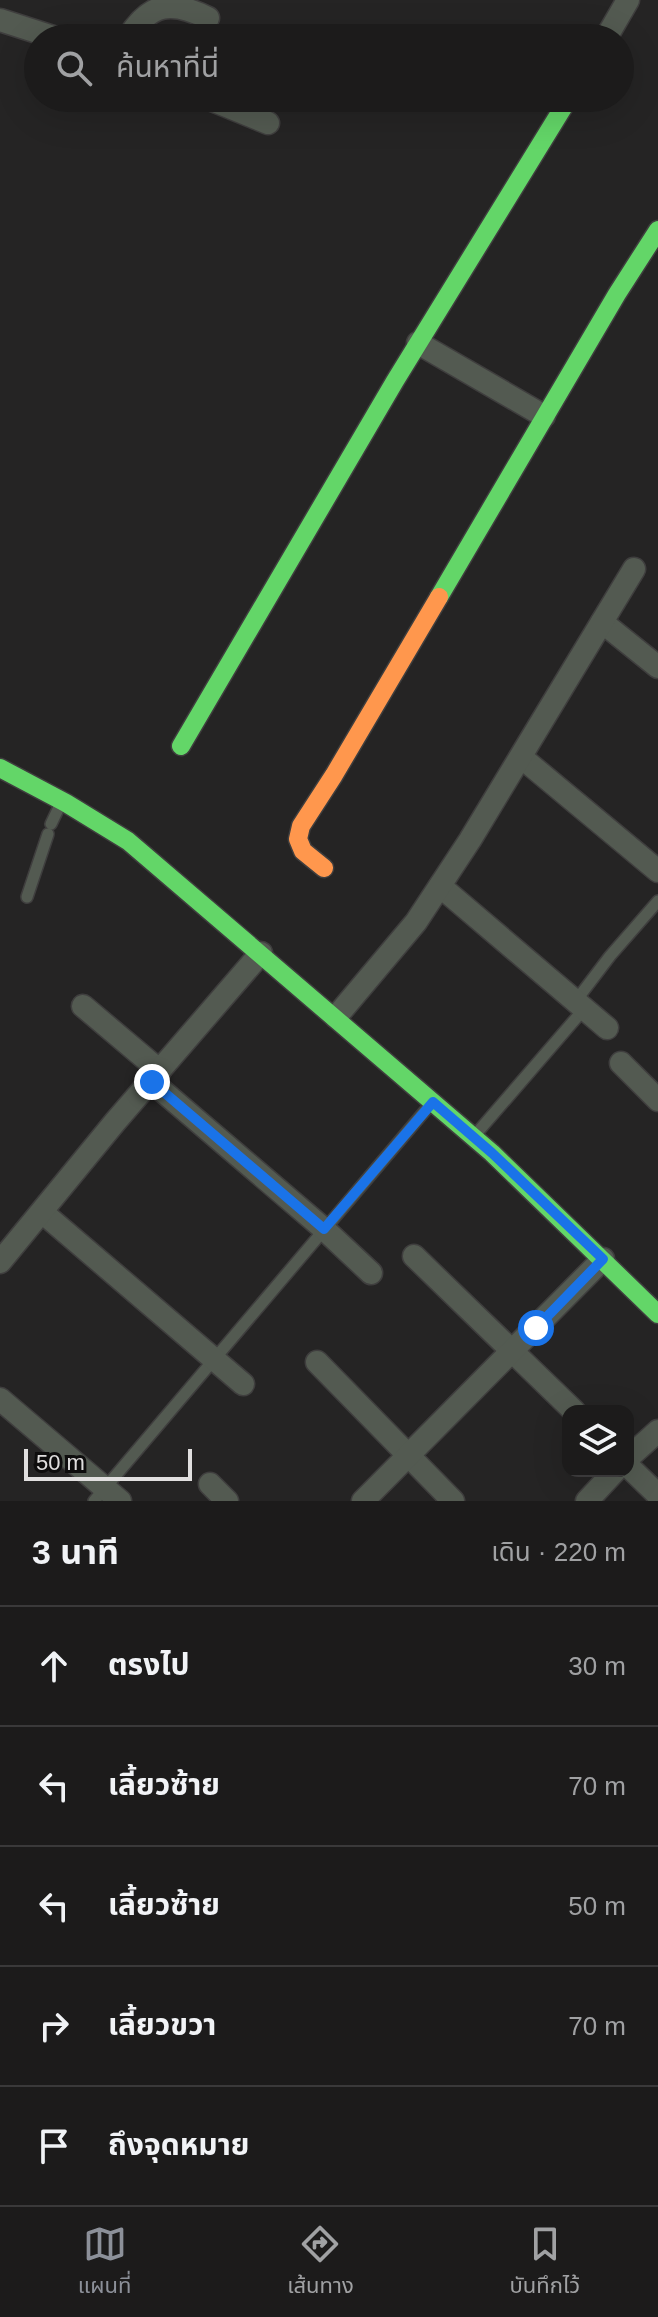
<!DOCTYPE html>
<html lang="th">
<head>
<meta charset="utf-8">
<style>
  body { margin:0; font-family:Helvetica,"Noto Sans Thai",sans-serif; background:#292828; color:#f1f3f6 }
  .controls { position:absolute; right:24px; bottom:24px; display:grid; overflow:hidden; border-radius:16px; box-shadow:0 8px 32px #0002 }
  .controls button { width:72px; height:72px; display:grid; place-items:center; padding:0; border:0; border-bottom:2px solid #3a393a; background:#1c1b1b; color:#f1f3f6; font:40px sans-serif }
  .scale { position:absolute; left:24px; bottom:20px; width:168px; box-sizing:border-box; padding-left:8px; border:4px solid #e1dfdf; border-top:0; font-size:22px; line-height:28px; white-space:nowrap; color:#e1dfdf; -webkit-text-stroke:6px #0e0d0d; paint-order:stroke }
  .stop { position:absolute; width:24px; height:24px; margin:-18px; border:6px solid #1a73e8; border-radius:50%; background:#fff }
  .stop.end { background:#1a73e8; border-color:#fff; box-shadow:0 2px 8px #0008 }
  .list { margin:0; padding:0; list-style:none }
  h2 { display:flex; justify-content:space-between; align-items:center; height:104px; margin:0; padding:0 32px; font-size:34px }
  h2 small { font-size:26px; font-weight:400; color:#a0a1a3 }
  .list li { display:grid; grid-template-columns:52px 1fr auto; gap:24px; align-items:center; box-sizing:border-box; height:120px; padding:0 32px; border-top:2px solid #3a393a }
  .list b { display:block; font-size:30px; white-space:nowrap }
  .list em { font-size:26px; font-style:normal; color:#a0a1a3 }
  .icon { flex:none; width:44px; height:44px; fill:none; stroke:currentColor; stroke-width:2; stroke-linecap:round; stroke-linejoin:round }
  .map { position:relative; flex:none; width:658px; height:1501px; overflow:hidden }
  .search { position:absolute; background:#1c1b1b; box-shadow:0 8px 32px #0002; left:24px; right:24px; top:24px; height:88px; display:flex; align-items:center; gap:20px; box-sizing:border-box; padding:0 28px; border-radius:44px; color:#a0a1a3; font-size:30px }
  .sheet { height:704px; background:#1c1b1b }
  nav { display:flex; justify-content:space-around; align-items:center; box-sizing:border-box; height:112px; border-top:2px solid #3a393a; background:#1c1b1b; font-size:22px; color:#a0a1a3 }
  nav a { display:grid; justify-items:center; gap:4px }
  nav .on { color:#8c9099 }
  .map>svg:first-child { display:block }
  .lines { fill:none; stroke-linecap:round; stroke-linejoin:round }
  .lane-casing { stroke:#3f3e3e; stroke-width:14 }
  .street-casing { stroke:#3f3e3e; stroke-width:25 }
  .fast-casing { stroke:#3f3e3e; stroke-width:21 }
  .slow-casing { stroke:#3f3e3e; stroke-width:21 }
  .lane { stroke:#535a51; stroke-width:11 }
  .street { stroke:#535a51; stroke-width:22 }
  .fast { stroke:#63d668; stroke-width:18 }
  .slow { stroke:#ff974d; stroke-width:18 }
  .route { stroke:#1a73e8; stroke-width:10 }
</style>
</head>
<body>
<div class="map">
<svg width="658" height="1501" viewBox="0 0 658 1501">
  <rect width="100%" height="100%" fill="#252424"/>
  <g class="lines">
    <!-- lane casing -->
    <g class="lane-casing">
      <g id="lane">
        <polyline points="51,824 61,803"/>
        <polyline points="27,897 48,834"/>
        <polyline points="575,1002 610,956 658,901"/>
        <polyline points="476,1134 584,1009"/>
        <polyline points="94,1501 430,1105"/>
      </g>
    </g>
    <!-- street casing -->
    <g class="street-casing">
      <g id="street">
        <polyline points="0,20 56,38"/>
        <path d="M128 38C150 2 172 0 208 18"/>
        <polyline points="606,38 628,0"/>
        <polyline points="207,98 268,123"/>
        <polyline points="418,343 544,416"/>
        <polyline points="602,622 658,667"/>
        <polyline points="521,757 658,871"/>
        <polyline points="440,886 607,1028"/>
        <polyline points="83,1006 160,1071"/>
        <polyline points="336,1017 416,922 470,840 634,569"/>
        <polyline points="621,1063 658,1100"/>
        <polyline points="152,1082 324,1229 371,1273"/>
        <polyline points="42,1212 243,1384"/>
        <polyline points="414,1256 574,1411"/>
        <polyline points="0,1262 115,1122 261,953"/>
        <polyline points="317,1362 453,1501"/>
        <polyline points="0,1399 120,1501"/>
        <polyline points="628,1458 658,1431"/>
        <polyline points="628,1466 658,1495"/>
        <polyline points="210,1484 227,1501"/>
        <polyline points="363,1501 603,1259"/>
        <polyline points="587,1501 615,1471"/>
      </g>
    </g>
    <!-- fast casing -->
    <g class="fast-casing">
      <g id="fast">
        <polyline points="439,597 617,294 658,230"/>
        <polyline points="181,746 395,381 569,98"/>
        <polyline points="0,768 66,803 128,841 492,1153 658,1314"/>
      </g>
    </g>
    <!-- slow casing -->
    <g class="slow-casing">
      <polyline id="slow" points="324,868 303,851 298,839 301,826 334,775 439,597"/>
    </g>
    <!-- lane -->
    <use href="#lane" class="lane"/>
    <!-- street -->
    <use href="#street" class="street"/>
    <!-- fast -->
    <use href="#fast" class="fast"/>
    <!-- slow -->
    <use href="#slow" class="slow"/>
  </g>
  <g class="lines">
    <!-- route -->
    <polyline class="route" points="152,1082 324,1229 433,1102 492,1153 603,1259 536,1328"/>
  </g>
</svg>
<div class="controls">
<button><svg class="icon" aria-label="layers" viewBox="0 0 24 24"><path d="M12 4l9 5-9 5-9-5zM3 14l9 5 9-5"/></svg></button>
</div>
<div class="scale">50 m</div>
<div class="stop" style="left:536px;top:1328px"></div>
<div class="stop end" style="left:152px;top:1082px"></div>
<div class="search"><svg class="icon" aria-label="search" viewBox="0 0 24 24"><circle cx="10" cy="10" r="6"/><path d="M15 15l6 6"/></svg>ค้นหาที่นี่</div>
</div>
<section class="sheet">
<h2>3 นาที<small>เดิน · 220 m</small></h2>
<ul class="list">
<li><svg class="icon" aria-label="ahead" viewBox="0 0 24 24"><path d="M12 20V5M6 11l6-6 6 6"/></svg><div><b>ตรงไป</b></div><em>30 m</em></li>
<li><svg class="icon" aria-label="left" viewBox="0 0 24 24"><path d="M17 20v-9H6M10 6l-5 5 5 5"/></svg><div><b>เลี้ยวซ้าย</b></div><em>70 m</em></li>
<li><svg class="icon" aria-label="left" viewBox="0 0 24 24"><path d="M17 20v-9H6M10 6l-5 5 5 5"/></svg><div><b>เลี้ยวซ้าย</b></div><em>50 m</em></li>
<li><svg class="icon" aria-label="right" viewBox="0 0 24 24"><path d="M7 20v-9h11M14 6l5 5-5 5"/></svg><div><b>เลี้ยวขวา</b></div><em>70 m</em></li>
<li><svg class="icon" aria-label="arrive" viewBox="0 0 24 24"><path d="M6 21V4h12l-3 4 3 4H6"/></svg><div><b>ถึงจุดหมาย</b></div></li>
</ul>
</section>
<nav>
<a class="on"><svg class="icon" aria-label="map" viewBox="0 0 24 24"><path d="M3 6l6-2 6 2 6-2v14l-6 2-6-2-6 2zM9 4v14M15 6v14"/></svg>แผนที่</a>
<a><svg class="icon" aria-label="directions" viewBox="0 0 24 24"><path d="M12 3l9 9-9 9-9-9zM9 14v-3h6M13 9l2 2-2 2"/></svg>เส้นทาง</a>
<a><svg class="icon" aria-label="saved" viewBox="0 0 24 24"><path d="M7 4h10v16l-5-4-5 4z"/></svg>บันทึกไว้</a>
</nav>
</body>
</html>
